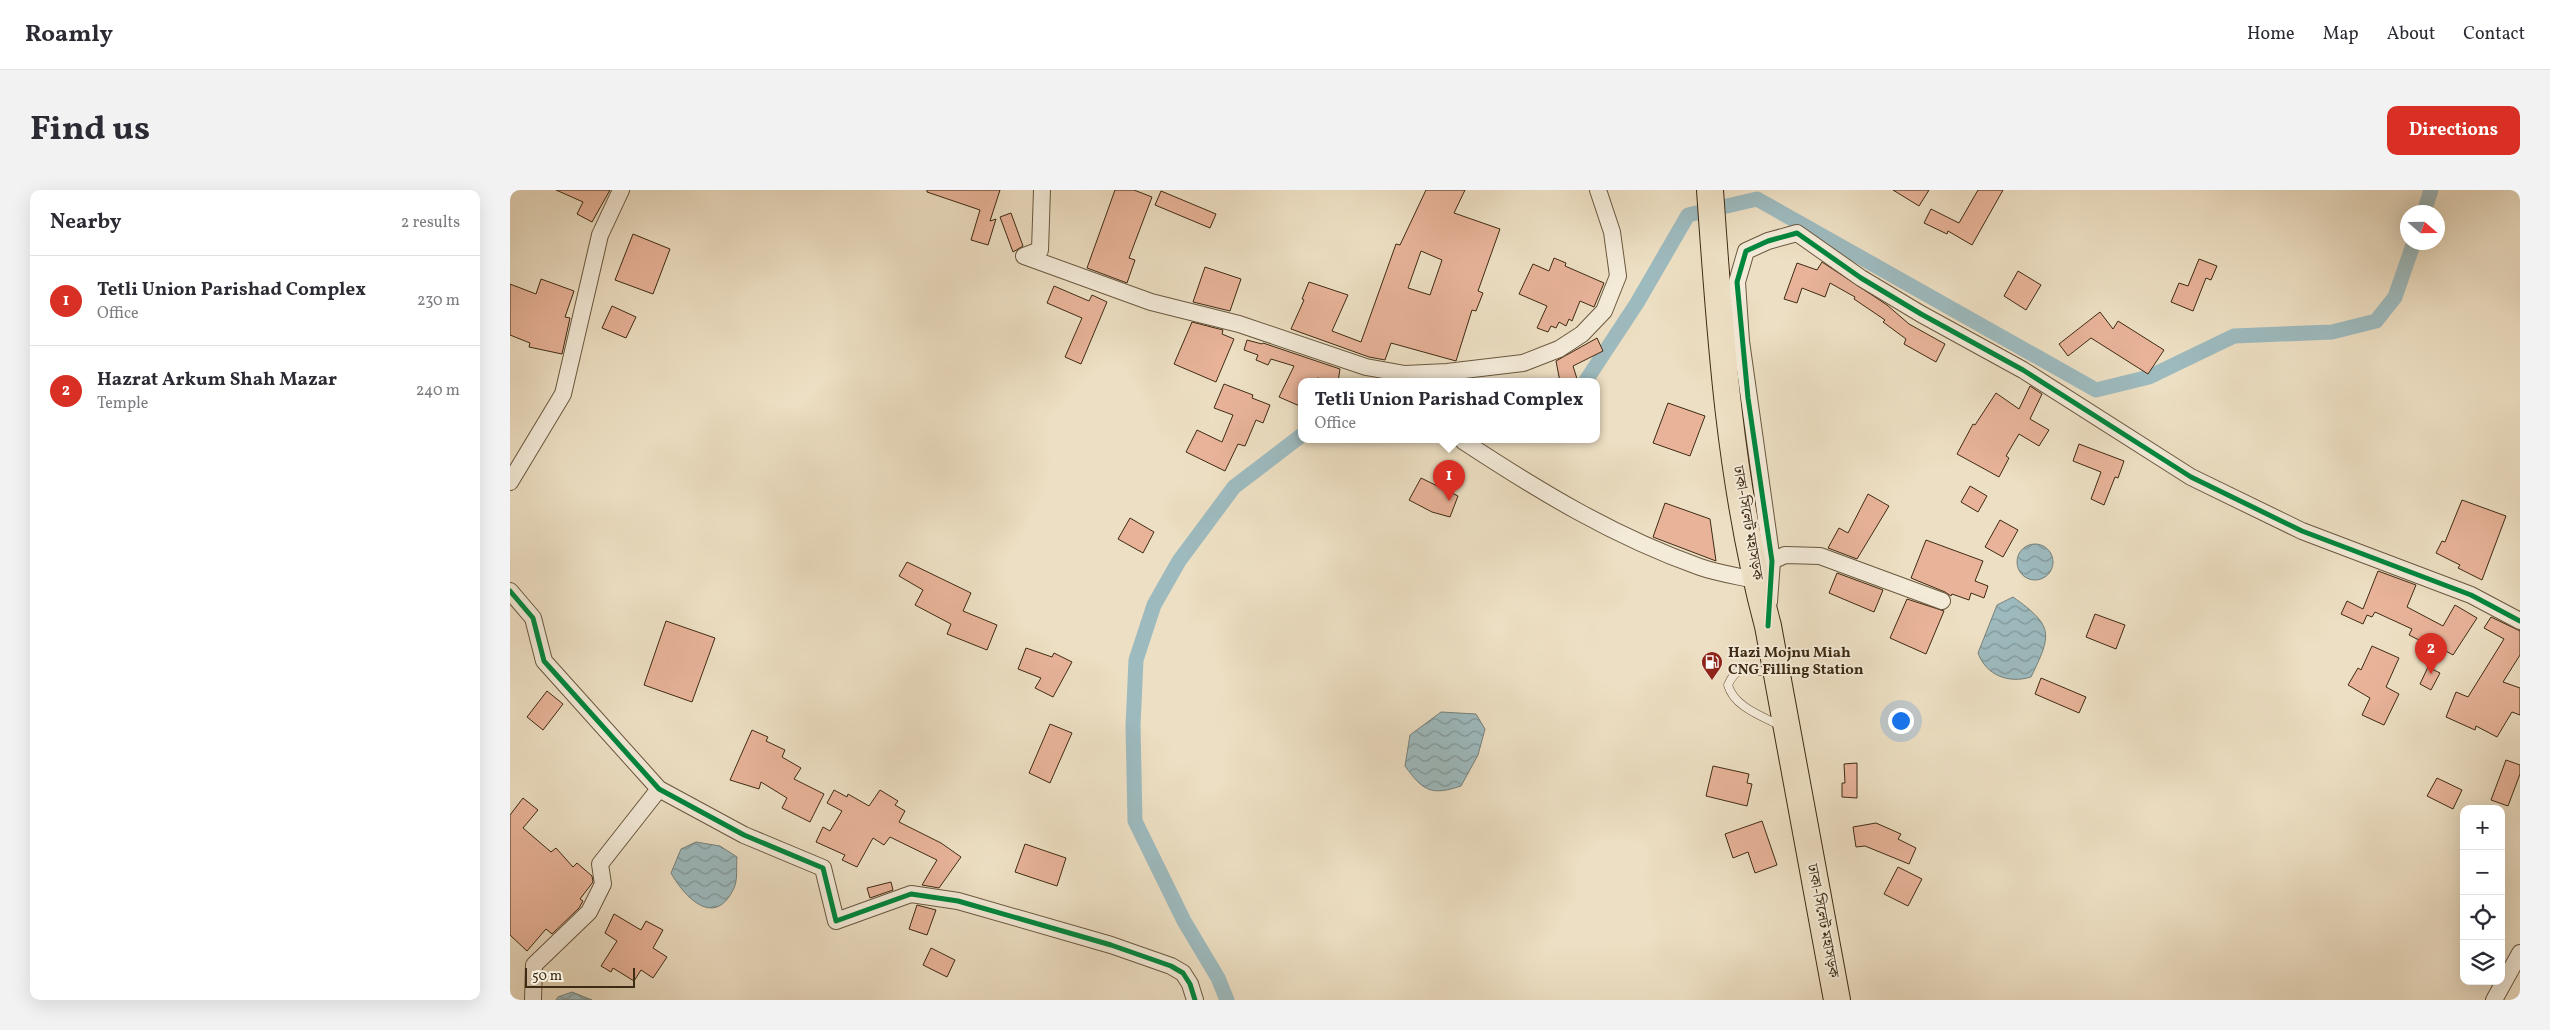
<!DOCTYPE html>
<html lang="en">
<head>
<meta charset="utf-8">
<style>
  body { margin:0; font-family:Vollkorn,"Noto Serif Bengali",serif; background:#f2f2f3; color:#2b2b33 }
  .controls { position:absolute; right:15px; bottom:15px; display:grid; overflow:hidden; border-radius:10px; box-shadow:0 5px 20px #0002 }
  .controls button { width:45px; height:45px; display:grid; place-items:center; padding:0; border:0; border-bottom:1px solid #e1e1e2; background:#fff; color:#2b2b33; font:25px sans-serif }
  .compass { position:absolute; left:1890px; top:15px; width:45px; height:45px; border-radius:50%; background:#fff; box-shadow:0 5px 20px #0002; rotate:110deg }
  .scale { position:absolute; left:15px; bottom:12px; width:110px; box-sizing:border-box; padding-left:5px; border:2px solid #3e2b13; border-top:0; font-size:14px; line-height:18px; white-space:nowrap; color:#3e2b13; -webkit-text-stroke:4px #f3ead8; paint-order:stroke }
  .you { position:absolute; left:1390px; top:530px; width:18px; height:18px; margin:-12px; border:4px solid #fff; border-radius:50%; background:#1a73e8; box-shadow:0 0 0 8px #1a73e833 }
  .badge { display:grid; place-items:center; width:32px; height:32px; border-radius:50%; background:#d93025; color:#fff; font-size:16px; font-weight:700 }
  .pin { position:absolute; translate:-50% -41px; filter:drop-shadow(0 1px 2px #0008) }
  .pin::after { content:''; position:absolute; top:26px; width:18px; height:15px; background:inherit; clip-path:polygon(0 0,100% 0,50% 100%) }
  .popup { position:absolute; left:788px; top:188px; width:302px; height:65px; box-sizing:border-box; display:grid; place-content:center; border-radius:10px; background:#fff; filter:drop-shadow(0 1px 4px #0005); font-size:16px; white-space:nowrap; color:#7c7c81 }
  .popup b { font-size:19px; color:#2b2b33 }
  .popup::after { content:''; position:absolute; left:50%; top:100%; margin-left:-10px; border:10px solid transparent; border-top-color:#fff }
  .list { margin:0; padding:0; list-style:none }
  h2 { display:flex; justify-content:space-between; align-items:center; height:65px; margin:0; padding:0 20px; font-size:21px }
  h2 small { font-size:16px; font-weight:400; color:#7c7c81 }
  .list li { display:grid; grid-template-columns:32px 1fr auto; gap:15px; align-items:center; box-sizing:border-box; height:90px; padding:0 20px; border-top:1px solid #e1e1e2 }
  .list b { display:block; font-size:19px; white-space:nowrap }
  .list p { margin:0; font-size:16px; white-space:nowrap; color:#7c7c81 }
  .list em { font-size:16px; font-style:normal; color:#7c7c81 }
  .icon { flex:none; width:28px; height:28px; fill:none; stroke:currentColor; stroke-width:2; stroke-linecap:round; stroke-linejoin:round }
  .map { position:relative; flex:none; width:2010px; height:810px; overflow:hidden; border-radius:10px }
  header { display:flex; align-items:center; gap:30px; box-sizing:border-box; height:70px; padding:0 25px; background:#fff; border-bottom:1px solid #e1e1e2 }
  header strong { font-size:24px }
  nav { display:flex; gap:28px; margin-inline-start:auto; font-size:18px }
  .intro { display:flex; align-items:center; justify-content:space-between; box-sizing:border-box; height:120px; padding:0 30px }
  h1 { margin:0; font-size:35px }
  .button { padding:12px 22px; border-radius:10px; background:#d93025; color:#fff; font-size:18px; font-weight:700 }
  main { display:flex; gap:30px; padding:0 30px }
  aside { flex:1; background:#fff; border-radius:10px; box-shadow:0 5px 20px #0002 }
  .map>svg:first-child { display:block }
  .water { fill:url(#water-waves); stroke:#77817a }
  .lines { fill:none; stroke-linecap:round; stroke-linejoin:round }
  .canal { stroke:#9dbabe; stroke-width:15 }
  .building { fill:#e8b399; stroke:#3e2b13; fill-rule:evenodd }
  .service-casing { stroke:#6a583f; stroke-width:9 }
  .minor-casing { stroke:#6a583f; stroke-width:18 }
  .trunk-casing { stroke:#3e2b13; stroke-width:28 }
  .service { stroke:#f3ead8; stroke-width:8 }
  .minor { stroke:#f3ead8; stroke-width:16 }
  .trunk { stroke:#eddfc3; stroke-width:26 }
  .cycleway-casing { stroke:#f3ead8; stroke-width:8 }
  .cycleway { stroke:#00873e; stroke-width:5 }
  .labels { text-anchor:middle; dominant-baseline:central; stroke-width:4; stroke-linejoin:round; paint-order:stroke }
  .street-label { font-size:15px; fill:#3e2b13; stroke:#f3ead8 }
  .poi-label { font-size:15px; font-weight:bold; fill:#3e2b13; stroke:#f3ead8; text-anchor:start }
</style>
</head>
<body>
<header>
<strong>Roamly</strong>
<nav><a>Home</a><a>Map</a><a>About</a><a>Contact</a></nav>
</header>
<div class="intro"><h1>Find us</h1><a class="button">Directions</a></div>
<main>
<aside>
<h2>Nearby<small>2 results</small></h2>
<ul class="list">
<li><span class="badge">1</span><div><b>Tetli Union Parishad Complex</b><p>Office</p></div><em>230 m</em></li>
<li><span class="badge">2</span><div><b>Hazrat Arkum Shah Mazar</b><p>Temple</p></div><em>240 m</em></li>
</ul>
</aside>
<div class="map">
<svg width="2010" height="810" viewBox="0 0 2010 810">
  <defs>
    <pattern id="water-waves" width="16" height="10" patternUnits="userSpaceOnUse" patternTransform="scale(1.25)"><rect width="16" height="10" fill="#9dbabe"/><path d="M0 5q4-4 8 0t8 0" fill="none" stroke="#819799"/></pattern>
  </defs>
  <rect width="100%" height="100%" fill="#eddfc3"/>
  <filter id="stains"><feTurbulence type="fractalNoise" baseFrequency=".004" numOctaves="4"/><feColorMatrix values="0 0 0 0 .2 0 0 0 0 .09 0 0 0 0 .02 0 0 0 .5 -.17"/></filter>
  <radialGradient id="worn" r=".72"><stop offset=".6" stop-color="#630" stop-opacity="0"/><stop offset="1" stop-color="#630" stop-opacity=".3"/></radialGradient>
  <!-- water -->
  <g class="water">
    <circle cx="1525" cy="372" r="18"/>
    <path d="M1503 407C1544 436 1542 444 1521 487 1498 494 1476 485 1468 463L1487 415Z"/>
    <path d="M931 522 966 524 975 539 968 565 951 596C921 606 913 601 895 576L900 545Z"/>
    <path d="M186 652 210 656 227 667C226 676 228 690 224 698 205 739 175 708 161 683L171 659Z"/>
    <polygon points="62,802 82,810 46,810 48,807"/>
  </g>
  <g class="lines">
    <!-- canal -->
    <g class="canal">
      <polyline points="1914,22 1921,0"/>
      <polyline points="1075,192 1127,113 1178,25 1247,9 1586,200 1639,187 1724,146 1822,142 1866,131 1885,107 1904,52"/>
      <polyline points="717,810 708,788 674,731 625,631 623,536 626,470 644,415 669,371 724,297 792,245"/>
    </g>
  </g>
  <!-- building -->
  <g class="building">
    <polygon points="46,0 100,0 82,32 67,24 73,12"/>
    <polygon points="417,0 490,0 480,31 486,29 478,55 461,50 470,20 417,2"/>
    <polygon points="605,0 624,0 642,7 619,68 625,70 617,93 577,78"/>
    <path d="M916 0H955L944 23 990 39 968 101 973 103 966 121 962 120 946 171 881 153 875 170 859 167 781 139 794 110 792 109 799 92 838 105 822 141 851 152 886 54 890 55ZM911 61 932 70 920 105 898 98Z"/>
    <polygon points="1383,0 1419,0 1409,16"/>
    <polygon points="1468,0 1493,0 1462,55 1438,41 1437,44 1414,33 1421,19 1449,33"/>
    <polygon points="651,1 706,24 700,38 645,15"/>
    <polygon points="501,23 513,56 503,62 490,27"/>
    <polygon points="123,44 160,59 143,104 105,90"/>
    <polygon points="1044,68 1056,73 1055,76 1094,93 1084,117 1070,111 1062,131 1059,129 1056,136 1049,132 1046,138 1041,136 1038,142 1027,138 1037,116 1009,104 1023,74 1039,81"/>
    <polygon points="1689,69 1707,76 1701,90 1696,88 1683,121 1661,112 1669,93 1678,96"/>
    <polygon points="1312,72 1377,115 1399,134 1435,154 1426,172 1394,154 1396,149 1373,132 1375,130 1344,109 1345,107 1320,93 1315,107 1292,98 1287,113 1274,109 1287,73 1307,80"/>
    <polygon points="695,77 731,89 720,121 683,112"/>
    <polygon points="1508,81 1531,95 1516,120 1494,106"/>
    <polygon points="31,89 64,101 55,127 60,128 52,164 19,157 20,153 0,145 0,94 26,104"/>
    <polygon points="544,96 579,111 582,105 597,112 571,174 555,167 572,128 537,113"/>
    <polygon points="102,116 126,127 116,148 92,138"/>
    <polygon points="1590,122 1603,139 1608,131 1654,160 1638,184 1581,148 1558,166 1549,154"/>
    <polygon points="682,132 713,140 712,144 724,149 706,192 664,174"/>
    <polygon points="1087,148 1093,161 1063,176 1068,192 1050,192 1046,171"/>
    <polygon points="737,150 752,154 753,153 830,179 828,192 807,188 807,192 792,192 792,217 769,207 784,176 761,169 758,175 746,170 748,165 734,160"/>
    <polygon points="714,194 743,205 742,208 760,215 753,233 746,230 735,256 728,254 715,281 676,262 687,240 712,252 723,225 704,218"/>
    <polygon points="1520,196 1532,204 1520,229 1539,240 1529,256 1509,244 1496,266 1499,268 1489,287 1447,264 1463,234 1465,235 1486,203 1509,219"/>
    <polygon points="1158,213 1195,226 1180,266 1143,253"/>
    <polygon points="1569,254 1614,271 1608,288 1605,287 1594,315 1581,309 1591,282 1563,271"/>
    <polygon points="911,288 948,306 940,327 922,322 899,310"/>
    <polygon points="1460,296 1477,306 1468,322 1451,312"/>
    <polygon points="1358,304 1379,316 1347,369 1318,358 1329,338 1338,343"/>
    <polygon points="1952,310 1996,326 1972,390 1948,378 1950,375 1926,363 1932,351 1935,352"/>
    <polygon points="1155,313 1200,329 1206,371 1143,347"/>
    <polygon points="620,328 644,342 633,363 608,349"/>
    <polygon points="1490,330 1508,340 1493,367 1475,357"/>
    <polygon points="1416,350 1473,371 1465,391 1478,396 1474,408 1461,403 1459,410 1442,404 1441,406 1435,402 1401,388"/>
    <polygon points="397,372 461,403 453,421 487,435 477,460 437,444 441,434 405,415 413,400 389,386"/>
    <polygon points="1868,381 1906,395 1897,417 1933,436 1945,415 1967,428 1943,465 1916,450 1915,453 1899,445 1902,439 1865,422 1862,427 1857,425 1853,434 1831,424 1837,411 1853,419"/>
    <polygon points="1327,383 1373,400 1364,422 1319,403"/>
    <polygon points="1397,409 1434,421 1416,464 1380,448"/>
    <polygon points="1585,424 1615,435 1606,459 1576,447"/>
    <polygon points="1981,427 2010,441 2010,465 1993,492 2010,498 2010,525 2002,522 1987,547 1966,536 1965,540 1936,527 1946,502 1958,507 1994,449 1974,438"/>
    <polygon points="156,431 205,448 182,512 134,495"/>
    <polygon points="1862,456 1889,468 1876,497 1889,504 1874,535 1852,525 1860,508 1838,495 1848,478 1851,480"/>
    <polygon points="516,458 542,467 544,463 562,472 543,507 525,498 531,488 508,479"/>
    <polygon points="1918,477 1930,483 1921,500 1910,494"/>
    <polygon points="1531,488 1576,507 1569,523 1525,504"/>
    <polygon points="37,501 53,514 33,540 17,527"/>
    <polygon points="540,534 562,543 540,593 519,583"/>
    <polygon points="242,540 258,547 256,551 275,560 272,567 291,578 284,589 314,604 300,632 272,618 277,608 251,592 249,599 220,590"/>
    <polygon points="1996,570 2010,575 2010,584 1998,616 1981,610"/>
    <polygon points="1347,573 1347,608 1332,607 1332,593 1335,593 1334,574"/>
    <polygon points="1203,576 1239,584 1237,593 1242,594 1237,616 1196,606"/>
    <polygon points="1927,588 1952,600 1943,619 1917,606"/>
    <polygon points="324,600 337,607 338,604 359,616 370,600 388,611 385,615 395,621 389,632 431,653 451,667 429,698 412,695 427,670 380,647 374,655 363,648 347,677 332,670 335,665 306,652 313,637 320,641 332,621 317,613"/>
    <polygon points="13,608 28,620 13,638 41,662 46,658 63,677 67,673 82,686 83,692 70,709 73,711 69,718 42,744 36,739 17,761 0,745 0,625"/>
    <polygon points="1252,631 1267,675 1245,683 1238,662 1223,668 1215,644"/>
    <polygon points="1366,633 1391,644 1388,649 1406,658 1399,674 1355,656 1346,657 1343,637"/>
    <polygon points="515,654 556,668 547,696 505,682"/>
    <polygon points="1388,677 1412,689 1398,716 1374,704"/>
    <polygon points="381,692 383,700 360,708 357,698"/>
    <polygon points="407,715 426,720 417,745 399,739"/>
    <polygon points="104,724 131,740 136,731 153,740 143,758 157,767 143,788 131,780 124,791 103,778 101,782 91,776 107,751 95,743"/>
    <polygon points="421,758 445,770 437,787 413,775"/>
  </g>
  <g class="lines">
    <!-- service casing -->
    <g class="service-casing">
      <path id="service" d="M1263 483C1243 481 1227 472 1218 495 1224 517 1252 526 1271 536"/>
    </g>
    <!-- minor casing -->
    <g class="minor-casing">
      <g id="minor">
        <polyline points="532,0 530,60 514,66 641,112 729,134 856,177 895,184 937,182 1013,173 1049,159 1072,144 1094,121 1108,86 1102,42 1088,0"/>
        <path d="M953 251C1029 301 1103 346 1190 377 1207 383 1227 386 1245 390"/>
        <polyline points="0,292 53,204 90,45 111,0"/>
        <polyline points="1262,371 1275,365 1310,366 1432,411"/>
        <polyline points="0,401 23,428 34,471 149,599 234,645 313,678 326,731 401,704 448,711 601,755 661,776 673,783 680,794 685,810"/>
        <polyline points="1259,412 1262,371 1231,151 1227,92 1236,61 1258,51 1287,43 1351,88 1411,124 1513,180 1681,287 1792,341 1961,405 2010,431"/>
        <polyline points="23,810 24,775 79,722 93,694 90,674 149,599"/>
        <polyline points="1984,810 2010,763"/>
      </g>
    </g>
    <!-- trunk casing -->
    <g class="trunk-casing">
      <path id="trunk" d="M1200 0C1210 145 1220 295 1258 436L1327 810"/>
    </g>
    <!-- service -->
    <use href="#service" class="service"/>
    <!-- minor -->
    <use href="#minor" class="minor"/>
    <!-- trunk -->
    <use href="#trunk" class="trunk"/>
    <!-- cycleway casing -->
    <g class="cycleway-casing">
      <g id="cycleway">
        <polyline points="0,401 23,428 34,471 149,599 234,645 313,678 326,731 401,704 448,711 601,755 661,776 673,783 680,794 685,810"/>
        <polyline points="1258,436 1262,371 1238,208 1227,92 1236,61 1258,51 1287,43 1351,88 1411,124 1513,180 1681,287 1792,341 1961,405 2010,431"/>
      </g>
    </g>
    <!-- cycleway -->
    <use href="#cycleway" class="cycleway"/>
  </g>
  <!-- icons -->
  <defs>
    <g id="fuel-pin" transform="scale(1.125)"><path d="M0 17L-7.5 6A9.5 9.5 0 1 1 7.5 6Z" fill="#8f2418" stroke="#f3ead8"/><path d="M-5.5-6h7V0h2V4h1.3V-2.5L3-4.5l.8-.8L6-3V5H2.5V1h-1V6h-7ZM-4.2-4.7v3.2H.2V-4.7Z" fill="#fff"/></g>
  </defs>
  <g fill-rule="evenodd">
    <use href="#fuel-pin" x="1202" y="472"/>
  </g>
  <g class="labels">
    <!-- street labels -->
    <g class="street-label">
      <text transform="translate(1237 333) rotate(80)">ঢাকা-সিলেট মহাসড়ক</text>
      <text transform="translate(1312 731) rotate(79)">ঢাকা-সিলেট মহাসড়ক</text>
    </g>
    <!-- poi labels -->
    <g class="poi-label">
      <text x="1218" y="463">Hazi Mojnu Miah<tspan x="1218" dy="17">CNG Filling Station</tspan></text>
    </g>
  </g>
  <rect width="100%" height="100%" filter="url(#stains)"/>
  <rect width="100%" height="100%" fill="url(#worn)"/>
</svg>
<div class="controls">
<button>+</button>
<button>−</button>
<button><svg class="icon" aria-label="locate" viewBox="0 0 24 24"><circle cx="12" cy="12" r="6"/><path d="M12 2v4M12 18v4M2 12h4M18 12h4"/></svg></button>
<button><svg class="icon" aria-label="layers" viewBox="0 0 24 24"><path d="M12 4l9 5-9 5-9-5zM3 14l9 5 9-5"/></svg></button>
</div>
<svg class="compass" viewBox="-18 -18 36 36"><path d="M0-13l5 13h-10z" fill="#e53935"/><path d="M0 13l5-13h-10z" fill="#7c7c81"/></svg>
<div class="scale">50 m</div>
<div class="you"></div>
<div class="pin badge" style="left:939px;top:311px">1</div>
<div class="popup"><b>Tetli Union Parishad Complex</b>Office</div>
<div class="pin badge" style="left:1921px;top:484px">2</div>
</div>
</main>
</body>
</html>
